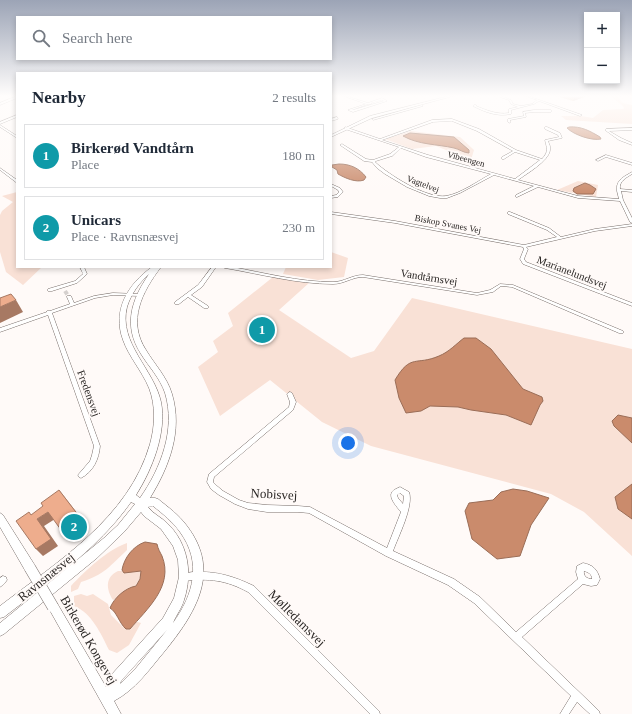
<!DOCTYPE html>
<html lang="en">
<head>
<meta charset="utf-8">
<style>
  body { margin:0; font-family:Georgia,serif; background:#f6f6f7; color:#1f2937 }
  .controls { position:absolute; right:12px; top:12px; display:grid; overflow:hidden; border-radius:0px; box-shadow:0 2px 6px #0003 }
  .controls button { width:36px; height:36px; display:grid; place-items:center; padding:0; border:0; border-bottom:1px solid #e0e1e3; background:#fff; color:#1f2937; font:20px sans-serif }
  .you { position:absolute; left:348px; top:443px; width:14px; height:14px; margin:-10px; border:3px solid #fff; border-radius:50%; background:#1a73e8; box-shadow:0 0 0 6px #1a73e833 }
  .badge { display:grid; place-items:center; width:26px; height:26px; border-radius:50%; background:#166bd4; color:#fff; font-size:13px; font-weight:700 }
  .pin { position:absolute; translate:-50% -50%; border:2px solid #fff; box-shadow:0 1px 4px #0006 }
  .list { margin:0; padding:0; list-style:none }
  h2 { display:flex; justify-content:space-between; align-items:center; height:52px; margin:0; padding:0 16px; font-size:17px }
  h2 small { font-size:13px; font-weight:400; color:#747a83 }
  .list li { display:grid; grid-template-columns:26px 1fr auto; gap:12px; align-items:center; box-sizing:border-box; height:64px; margin:0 8px 8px; padding:0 8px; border:1px solid #e0e1e3; border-radius:0px }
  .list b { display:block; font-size:15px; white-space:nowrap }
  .list p { margin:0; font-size:13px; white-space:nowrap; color:#747a83 }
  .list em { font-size:13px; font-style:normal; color:#747a83 }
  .icon { flex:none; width:22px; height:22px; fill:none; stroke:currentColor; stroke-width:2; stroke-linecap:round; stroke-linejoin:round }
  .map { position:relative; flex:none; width:632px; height:714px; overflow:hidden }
  .search { position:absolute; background:#fff; box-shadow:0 2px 6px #0003; left:16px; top:16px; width:316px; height:44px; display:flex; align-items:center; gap:10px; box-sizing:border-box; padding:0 14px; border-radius:0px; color:#747a83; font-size:15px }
  .panel { position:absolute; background:#fff; box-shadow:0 2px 6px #0003; left:16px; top:72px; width:316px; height:196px; border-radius:0px }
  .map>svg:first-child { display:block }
  .green { fill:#f9e1d6 }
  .water { fill:#ca8b6c; stroke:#9a6d57 }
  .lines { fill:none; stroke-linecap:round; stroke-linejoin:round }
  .street-tunnel { stroke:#d5d0ce; stroke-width:4; stroke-dasharray:4 2; stroke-linecap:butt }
  .street-casing { stroke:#786e6a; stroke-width:1 }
  .secondary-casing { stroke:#786e6a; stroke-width:1 }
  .street { fill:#fff; fill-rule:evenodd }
  .secondary { fill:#fff; fill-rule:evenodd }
  .secondary-bridge-casing { stroke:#786e6a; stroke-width:12; stroke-linecap:butt }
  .secondary-bridge { stroke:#fff; stroke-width:11 }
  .wall { fill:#cd9579 }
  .shaded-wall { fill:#a77963 }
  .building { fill:#eead8d; stroke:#a77963 }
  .labels { text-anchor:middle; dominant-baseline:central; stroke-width:4; stroke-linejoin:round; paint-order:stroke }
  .far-street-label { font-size:9px; fill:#2b2725; stroke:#fffaf8 }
  .street-label { font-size:11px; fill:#2b2725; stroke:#fffaf8 }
  .near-street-label { font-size:13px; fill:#2b2725; stroke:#fffaf8 }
</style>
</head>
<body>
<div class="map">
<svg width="632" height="714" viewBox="0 0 632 714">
  <rect width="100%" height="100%" fill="#fffaf8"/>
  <!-- green -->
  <g class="green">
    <path d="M613 96H623L618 98 623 103 632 105V124L566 120 561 116H581L593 118 603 110 623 109 624 108C622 103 616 102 613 98Z"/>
    <polygon points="411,131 460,137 474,150 471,160 436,146 412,149 385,139"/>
    <polygon points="578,181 598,185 596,197 557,190"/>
    <polygon points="17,192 17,267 42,267 23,285 6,272 0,252 0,215 2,211 13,202 2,196"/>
    <polygon points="331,252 348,258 344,277 318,280 283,274 286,267 331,267"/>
    <polygon points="273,277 309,283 279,310 351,358 374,351 412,298 632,349 632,556 584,512 551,494 371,446 322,422 270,380 220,416 198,367 218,352 213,341 233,326 228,313"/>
    <path d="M127 543V550C110 566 104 575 81 582L78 589 71 592V586C85 571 107 550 127 543Z"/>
    <path d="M118 571H142C138 589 128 592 113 600 106 589 105 577 118 571Z"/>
    <path d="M81 594 87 596 93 594 108 604 111 615 123 627 134 621 141 623 129 645 117 653 109 650C101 634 92 613 74 606V596Z"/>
  </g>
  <!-- water -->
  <g class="water">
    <path d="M569 127C581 126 590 131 600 137L601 139C592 141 574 135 567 128Z"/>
    <path d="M410 133 454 137 469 150V153C464 153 459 149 454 148 437 144 419 145 403 136Z"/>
    <path d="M339 164C350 164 359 168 366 177L364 180C356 183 345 178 338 174L337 170 332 167V165Z"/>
    <polygon points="585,183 590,185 596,189 593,194 577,194 573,191 574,188"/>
    <path d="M464 338H476L491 349 523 389 542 397 543 401 540 405 531 425 506 415 471 410 458 407 430 406 421 411 406 413 399 398 395 380C411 353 416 366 439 356 449 352 456 344 464 338Z"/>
    <polygon points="618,415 632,418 632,443 614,426 612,421"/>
    <polygon points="632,484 632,519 618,509 615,497"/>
    <polygon points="513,489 527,491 549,498 531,525 520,556 497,559 472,539 465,511 469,503 493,500 501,492"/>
    <path d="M145 542 157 544C158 549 160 552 162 556 174 586 147 609 130 629H126C119 623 117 612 110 608 114 598 125 588 136 586L140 579 141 571 124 573 122 570C124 558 133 546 145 542Z"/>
  </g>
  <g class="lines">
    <!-- street-tunnel -->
    <polyline class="street-tunnel" points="65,291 69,297"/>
    <!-- street casing -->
    <g class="street-casing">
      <g id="street">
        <polygon points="17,96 17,98 0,105 0,103"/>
        <path d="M344 96H346L368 103 382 98 387 101 353 112 348 110 366 104ZM382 100 384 101 353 110H352L368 104H371V103Z"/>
        <path d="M501 96 511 100 513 104 521 106 532 104 537 100 526 96H528L582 115 580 116 539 101 534 104 511 110V114C497 117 485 112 473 106L474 105H476V106C486 110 497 115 509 113V109L518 107 511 104 509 100 500 97Z"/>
        <polygon points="422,105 423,106 373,120 372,119"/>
        <polygon points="534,110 551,110 552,111 551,112 534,112 525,113 526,117 510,120 510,123 508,122 508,119 524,116 523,112"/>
        <polygon points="337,117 338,119 331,121 331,119"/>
        <path d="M452 119 479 129 516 150 542 159C549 151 547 149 545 140L559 137 558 135 545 129V127H547L560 133 562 138 548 141C549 144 551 147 550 150 549 161 526 174 518 180L578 196 619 199 617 191 616 190 617 189C616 180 625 176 632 172V174C626 178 619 181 620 189L632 190V192L621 191 623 200 632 218V223L630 222 620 201 578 198 538 187 517 197H516V195L534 186 494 175 460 193 447 198H440L429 196 407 187 385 174 377 168 372 162 364 161 340 145 342 144 366 159 373 160 390 154 399 147 345 129V127L380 139 432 120ZM452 121 477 131 513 151 502 157V159H504L515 152 540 160 515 179 428 155 382 140 433 122ZM401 148 426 157 491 174C478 181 460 194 446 196 427 199 389 175 375 162L376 161 392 156Z"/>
        <polygon points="0,125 17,136 17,138 0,127"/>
        <polygon points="632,128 632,130 609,131 621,138 632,143 632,145 619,140 605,130 606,129"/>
        <polygon points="606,155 632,163 632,165 606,157 598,161 596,160"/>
        <polygon points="0,168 17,180 17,183 0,170"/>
        <polygon points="331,184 340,188 343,192 338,197 331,198 331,196 336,195 339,192 338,190 331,186"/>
        <polygon points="331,212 395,221 524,245 557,237 547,230 508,214 508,212 510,212 549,228 561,237 595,229 632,224 632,226 595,231 526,247 528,249 524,259 526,262 632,303 632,306 523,264 520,259 524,249 523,247 395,223 331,214"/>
        <polygon points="80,267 84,267 87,274 77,283 52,291 48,291 48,289 75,281 83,274"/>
        <polygon points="212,267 216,267 202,287 191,295 208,306 208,308 204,308 188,297 179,304 175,304 175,302 198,285"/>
        <path d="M223 267H232C265 273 299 282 333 282 344 282 352 275 363 275L477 293 490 290 500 284 513 285 623 331V333H619L512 287 501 286 493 292 477 295 363 277C352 277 344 284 333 284 297 284 260 274 225 268Z"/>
        <path d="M113 293 139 294 141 295 139 296 113 295 95 298 52 313 100 446C99 459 93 472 81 478L79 477 78 475 90 461 92 455 94 446 48 315 0 332V328L47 312V311H50L70 304 67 297V296H71L74 303 94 296Z"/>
        <path d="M290 392 292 393 296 402 293 410 214 477 213 482 217 486 223 491 239 500 248 503 267 505 298 506 310 507 387 548 401 512C398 508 388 498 392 492 393 490 398 488 400 487L409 492C414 506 398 537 393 551L454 579 480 597 516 632 578 579 576 572 577 566 583 563C593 565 597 569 600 579L597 585 591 586 583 584 522 637 599 711 600 714H590L577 702 569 714H560L571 696 474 603 448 585 386 556 309 513 298 512H267L248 509 235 504 219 495 211 489 207 482 209 474 289 407 290 402 287 394 288 393ZM400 493 404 496 403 504 398 498 397 495ZM584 571C588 572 592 574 592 579 587 579 583 576 584 571Z"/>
        <path d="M193 572C217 571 233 576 254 586L379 711 380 714H370L248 592C226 580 209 578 184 581L181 580 180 577 181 574Z"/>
        <path d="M3 576 6 577 7 580C5 583 3 585 0 587V578Z"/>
      </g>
    </g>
    <!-- secondary casing -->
    <g class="secondary-casing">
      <g id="secondary">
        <polygon points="449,96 453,96 372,118 331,137 331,135 370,116"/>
        <polygon points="17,115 17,117 0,124 0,122"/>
        <path d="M152 267H161C142 292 127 321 146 350 155 365 167 377 172 394 183 431 169 467 150 498H155L158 499C168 507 179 515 187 526 222 572 195 614 164 652 148 671 136 689 114 701L121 714H108L48 607 49 603 53 602 57 603 106 687 113 673 163 618 174 598 179 577 178 560 173 546 161 529 144 516 141 512 124 532 97 558 4 634 0 636V623L104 538 118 525 135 504 131 502C98 549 49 582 4 617L0 618V606C57 562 129 518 150 444 155 426 156 406 149 388 142 371 129 357 123 340 112 310 128 284 152 267ZM149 274C131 300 123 326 141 354 149 367 160 378 165 393 176 429 161 468 140 498L136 495C152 470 167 432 161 402 154 369 118 343 127 307 131 294 139 283 149 274ZM153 506C163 514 173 522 180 532 202 562 194 594 173 623 176 615 182 608 184 600 193 573 188 543 167 523 161 517 153 514 148 507ZM167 630 136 668 120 684 121 681Z"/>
        <polygon points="0,513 3,515 34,564 35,568 34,572 30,573 26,572 0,527"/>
      </g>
    </g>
    <!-- street -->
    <use href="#street" class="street"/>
    <!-- secondary -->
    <use href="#secondary" class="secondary"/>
    <!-- secondary-bridge casing -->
    <g class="secondary-bridge-casing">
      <polyline id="secondary-bridge" points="30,568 53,607"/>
    </g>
    <!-- secondary-bridge -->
    <use href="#secondary-bridge" class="secondary-bridge"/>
  </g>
  <!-- wall -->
  <g class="wall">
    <polygon points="556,96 585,96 584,97 573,101"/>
    <polygon points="250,325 273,332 268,336 261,338 254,336 251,331"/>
  </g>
  <!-- shaded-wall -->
  <g class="shaded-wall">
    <polygon points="575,96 585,96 584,97 573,101"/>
    <polygon points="16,300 23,312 0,323 0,307"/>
    <polygon points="272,326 273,332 268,336 261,338 260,332"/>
    <polygon points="59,490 88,527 70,540 64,534"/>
    <polygon points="48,512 55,519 44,526 58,546 43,556 36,549 37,519"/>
  </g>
  <!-- building -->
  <g class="building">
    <polygon points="11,294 16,300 0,307 0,298"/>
    <polygon points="263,317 272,321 272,326 267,330 260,332 253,330 250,325 255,318"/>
    <polygon points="59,490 82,520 64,534 48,512 37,519 51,539 36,549 16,521 29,512 31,515 43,506 41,503"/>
  </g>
  <!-- sky -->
  <linearGradient id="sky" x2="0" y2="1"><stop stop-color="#9ca4b6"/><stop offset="0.49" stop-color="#fffdfc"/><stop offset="1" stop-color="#fffdfc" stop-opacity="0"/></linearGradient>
  <rect width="632" height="196" fill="url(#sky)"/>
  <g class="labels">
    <!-- far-street labels -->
    <g class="far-street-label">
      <text transform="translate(466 159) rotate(15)">Vibeengen</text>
      <text transform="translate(423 184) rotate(21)">Vagtelvej</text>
      <text transform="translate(448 224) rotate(11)">Biskop Svanes Vej</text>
    </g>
    <!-- street labels -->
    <g class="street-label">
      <text transform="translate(572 272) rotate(21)">Marianelundsvej</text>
      <text transform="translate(429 277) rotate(9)">Vandtårnsvej</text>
      <text transform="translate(89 393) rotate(70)">Fredensvej</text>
    </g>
    <!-- near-street labels -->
    <g class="near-street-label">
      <text transform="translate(274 494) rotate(3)">Nobisvej</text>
      <text transform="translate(46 577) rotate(-39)">Ravnsnæsvej</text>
      <text transform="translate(297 618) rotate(45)">Mølledamsvej</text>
      <text transform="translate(89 640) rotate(60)">Birkerød Kongevej</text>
    </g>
  </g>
</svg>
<div class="controls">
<button>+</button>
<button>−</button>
</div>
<div class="you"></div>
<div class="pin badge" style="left:262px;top:330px;background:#0f9aa8">1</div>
<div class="pin badge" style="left:74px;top:527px;background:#0f9aa8">2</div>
<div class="search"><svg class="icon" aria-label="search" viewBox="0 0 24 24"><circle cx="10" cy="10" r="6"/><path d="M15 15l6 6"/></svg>Search here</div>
<section class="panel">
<h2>Nearby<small>2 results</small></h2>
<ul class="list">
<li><span class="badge" style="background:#0f9aa8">1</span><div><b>Birkerød Vandtårn</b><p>Place</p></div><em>180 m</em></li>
<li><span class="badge" style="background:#0f9aa8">2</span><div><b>Unicars</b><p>Place · Ravnsnæsvej</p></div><em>230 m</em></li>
</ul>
</section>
</div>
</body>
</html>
